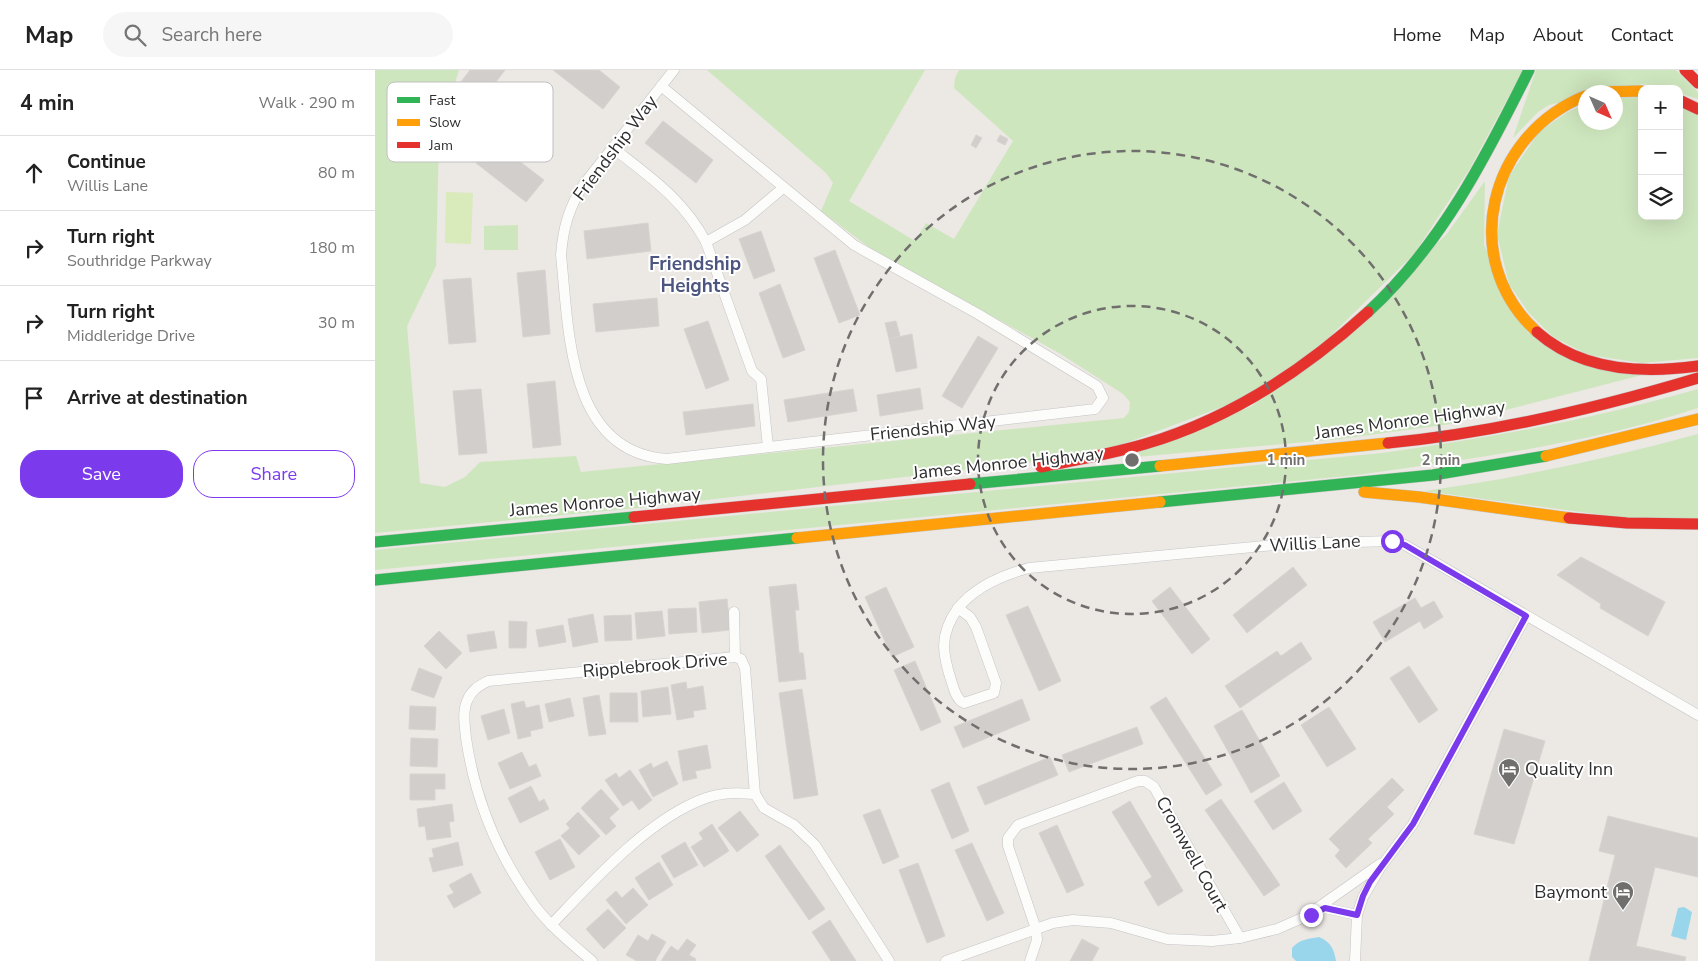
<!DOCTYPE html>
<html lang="en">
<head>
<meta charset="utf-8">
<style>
  body { margin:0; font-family:"Nunito Sans",sans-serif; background:#f6f6f6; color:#222 }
  .controls { position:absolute; right:15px; top:15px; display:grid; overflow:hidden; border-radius:10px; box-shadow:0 5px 20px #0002 }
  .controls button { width:45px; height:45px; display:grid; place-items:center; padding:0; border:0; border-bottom:1px solid #e0e0e0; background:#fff; color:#222; font:25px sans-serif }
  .compass { position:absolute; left:1203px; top:15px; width:45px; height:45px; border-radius:50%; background:#fff; box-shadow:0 5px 20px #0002; rotate:135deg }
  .stop { position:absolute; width:15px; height:15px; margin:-11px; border:4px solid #7c3aed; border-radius:50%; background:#fff }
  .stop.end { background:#7c3aed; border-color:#fff; box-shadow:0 1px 5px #0008 }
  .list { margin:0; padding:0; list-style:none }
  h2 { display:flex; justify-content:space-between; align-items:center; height:65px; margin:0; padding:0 20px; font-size:21px }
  h2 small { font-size:16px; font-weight:400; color:#767676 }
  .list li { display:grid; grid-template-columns:32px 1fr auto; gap:15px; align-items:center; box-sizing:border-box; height:75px; padding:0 20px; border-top:1px solid #e0e0e0 }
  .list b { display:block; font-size:19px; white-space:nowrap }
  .list p { margin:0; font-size:16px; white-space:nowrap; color:#767676 }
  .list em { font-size:16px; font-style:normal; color:#767676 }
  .actions { display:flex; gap:10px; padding:15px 20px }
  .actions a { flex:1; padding:11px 0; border:1px solid #7c3aed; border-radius:20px; text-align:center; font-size:18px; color:#7c3aed }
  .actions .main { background:#7c3aed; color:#fff }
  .icon { flex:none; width:28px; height:28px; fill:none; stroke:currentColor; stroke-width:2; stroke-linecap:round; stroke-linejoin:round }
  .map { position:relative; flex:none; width:1323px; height:891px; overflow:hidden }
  header { display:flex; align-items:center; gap:30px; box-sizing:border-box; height:70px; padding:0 25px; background:#fff; border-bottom:1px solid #e0e0e0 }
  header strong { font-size:24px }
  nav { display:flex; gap:28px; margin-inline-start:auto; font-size:18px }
  .search { width:350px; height:45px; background:#f6f6f6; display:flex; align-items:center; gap:12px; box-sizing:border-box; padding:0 18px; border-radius:28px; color:#767676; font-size:19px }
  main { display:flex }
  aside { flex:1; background:#fff }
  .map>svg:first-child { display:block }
  .green { fill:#cee6be }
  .pitch { fill:#d9eabb }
  .water { fill:#99d6ec }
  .building { fill:#d1cecb; stroke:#d7d4d0 }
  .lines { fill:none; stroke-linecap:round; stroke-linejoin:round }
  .street-casing { stroke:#c5c4c5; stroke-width:11 }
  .fast-casing { stroke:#c6c5c4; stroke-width:12 }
  .slow-casing { stroke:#c6c5c4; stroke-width:12 }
  .jam-casing { stroke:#c6c5c4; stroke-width:12 }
  .street { stroke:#fcfcfb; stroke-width:10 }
  .fast { stroke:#30b455; stroke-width:11 }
  .slow { stroke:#ff9f0a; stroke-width:11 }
  .jam { stroke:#e5322d; stroke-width:11 }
  .route { stroke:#7c3aed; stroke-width:6 }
  .ring { fill:none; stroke:#706f6e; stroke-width:2.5; stroke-dasharray:9 6 }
  .labels { text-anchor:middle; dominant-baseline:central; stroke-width:4; stroke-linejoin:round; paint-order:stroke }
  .street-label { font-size:18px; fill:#2e2e2e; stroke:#fff }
  .poi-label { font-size:18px; fill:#2e2e2e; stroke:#fff; text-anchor:start }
  .neighbourhood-label { font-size:19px; font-weight:bold; fill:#4d5680; stroke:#fff }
  .key { fill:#fff; stroke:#c0c0c0; stroke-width:1 }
  .key-label { font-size:14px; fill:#2e2e2e }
  .centre { fill:#706f6e; stroke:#fff; stroke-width:2.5 }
  .ring-label { font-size:15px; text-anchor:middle; font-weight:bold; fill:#706f6e; stroke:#fff; stroke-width:4; stroke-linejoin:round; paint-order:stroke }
</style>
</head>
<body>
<header>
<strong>Map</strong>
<div class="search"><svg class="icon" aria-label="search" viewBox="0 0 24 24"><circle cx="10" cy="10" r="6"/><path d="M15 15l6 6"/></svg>Search here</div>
<nav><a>Home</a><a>Map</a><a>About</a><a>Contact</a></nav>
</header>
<main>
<aside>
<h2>4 min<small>Walk · 290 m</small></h2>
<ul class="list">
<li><svg class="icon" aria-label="ahead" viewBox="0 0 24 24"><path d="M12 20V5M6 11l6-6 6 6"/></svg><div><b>Continue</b><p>Willis Lane</p></div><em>80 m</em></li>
<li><svg class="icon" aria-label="right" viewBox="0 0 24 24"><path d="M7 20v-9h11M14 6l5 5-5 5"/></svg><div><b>Turn right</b><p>Southridge Parkway</p></div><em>180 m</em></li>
<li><svg class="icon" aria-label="right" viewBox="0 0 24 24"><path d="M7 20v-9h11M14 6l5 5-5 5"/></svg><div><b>Turn right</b><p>Middleridge Drive</p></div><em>30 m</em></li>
<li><svg class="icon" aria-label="arrive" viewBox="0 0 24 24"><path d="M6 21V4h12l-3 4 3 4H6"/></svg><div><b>Arrive at destination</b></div></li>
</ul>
<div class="actions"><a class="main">Save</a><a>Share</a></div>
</aside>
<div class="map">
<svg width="1323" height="891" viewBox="0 0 1323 891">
  <rect width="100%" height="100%" fill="#ece8e4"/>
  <!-- green -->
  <g class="green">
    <polygon points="0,0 84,0 64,66 61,196 32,256 45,413 70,417 90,407 105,392 201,386 206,402 749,348 754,342 755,332 748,324 684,283 499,181 446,141 458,113 451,103 332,0 550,0 474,131 540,171 551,153 579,169 638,71 579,18 580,8 584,0 1148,0 1094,100 1039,184 941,280 863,331 719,385 263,438 0,463"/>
    <polygon points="1161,0 1301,0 1323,22 1323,29 1304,23 1304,19 1291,19 1268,14 1174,35 1163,42 1138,68"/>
    <polygon points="1267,27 1267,146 1304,146 1304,35 1323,44 1323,288 1267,293 1214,285 1178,267 1154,243 1134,214 1122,164 1134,106 1164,62 1191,43 1210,34 1210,52 1240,52 1241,28"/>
    <polygon points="1110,111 1109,175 1153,263 1271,304 1076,354 965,369 761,387 759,383 877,336 1071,165"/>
    <polygon points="143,155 143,180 109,180 109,156"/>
    <path d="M1323 319V338C1212 374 1097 389 982 405L0 500V480L1007 383C1114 368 1219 349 1323 319Z"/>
    <path d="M1323 364V449H1258L1049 421C1142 408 1232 389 1323 364Z"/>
  </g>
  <!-- pitch -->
  <polygon class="pitch" points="71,122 98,123 96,174 70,173"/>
  <!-- water -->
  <g class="water">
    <polygon points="1309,837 1317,842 1311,870 1296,866 1303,838"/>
    <path d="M944 867C956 872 959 879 961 891H921L917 887V878C925 869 933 869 944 867Z"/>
  </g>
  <!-- building -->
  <g class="building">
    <polygon points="95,0 130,0 102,37 80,20"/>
    <polygon points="178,0 224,0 245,17 228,39"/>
    <polygon points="288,51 338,90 321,113 270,73"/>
    <polygon points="601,65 607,68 601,78 596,75"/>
    <polygon points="625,65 633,69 630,75 622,71"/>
    <polygon points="118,71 169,110 151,132 101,93"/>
    <polygon points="273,153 276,181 212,189 209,161"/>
    <polygon points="386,161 400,201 379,209 364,169"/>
    <polygon points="460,180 485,245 464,253 439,188"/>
    <polygon points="170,200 175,264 148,267 142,203"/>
    <polygon points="96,208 101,272 74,274 68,210"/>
    <polygon points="405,214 430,280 408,288 384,223"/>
    <polygon points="282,228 284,256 221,262 218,234"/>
    <polygon points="333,251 354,310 331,319 309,259"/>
    <polygon points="521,251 525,266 514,269 510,253"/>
    <polygon points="537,264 542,298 521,302 514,269"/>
    <polygon points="603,266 623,278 587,338 567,326"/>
    <polygon points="180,311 186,375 158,378 152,314"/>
    <polygon points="545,318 548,339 505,346 502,325"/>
    <polygon points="106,319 112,383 84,385 78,321"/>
    <polygon points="478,319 482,341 413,352 409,330"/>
    <polygon points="378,334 380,356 311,365 308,342"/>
    <polygon points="1206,487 1290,532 1273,566 1225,538 1226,534 1182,505"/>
    <polygon points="918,497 932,515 872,563 858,545"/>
    <polygon points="421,514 424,540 420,540 424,583 428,583 431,609 404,612 394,517"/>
    <polygon points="511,517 539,577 517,587 490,527"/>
    <polygon points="795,517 835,569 817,584 777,531"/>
    <polygon points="1040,528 1046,538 1059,531 1068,547 1049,559 1045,551 1010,572 998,552"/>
    <polygon points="352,529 355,560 327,563 324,532"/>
    <polygon points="653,536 686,611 664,621 631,545"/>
    <polygon points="321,538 322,562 294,564 293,539"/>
    <polygon points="287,541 290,566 262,569 260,543"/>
    <polygon points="218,544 223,572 198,577 193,549"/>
    <polygon points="256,545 257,570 230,571 229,546"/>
    <polygon points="134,551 152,552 151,578 134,578"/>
    <polygon points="188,555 191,572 164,577 161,560"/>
    <polygon points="64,561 87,583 71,599 49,576"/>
    <polygon points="119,561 122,578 95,582 92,565"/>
    <polygon points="926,572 937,589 865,638 850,616 902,581 906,586"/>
    <polygon points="540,591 566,652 546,661 519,600"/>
    <polygon points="1034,596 1063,640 1044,653 1015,608"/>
    <polygon points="44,598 67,607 59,628 36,620"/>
    <polygon points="311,612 312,619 328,616 331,639 318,641 319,647 302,650 296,615"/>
    <polygon points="293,617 296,644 268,647 266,621"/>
    <polygon points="427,619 443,725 419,729 404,623"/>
    <polygon points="235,623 262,623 263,652 235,652"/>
    <polygon points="224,625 231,664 214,666 208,628"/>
    <polygon points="791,627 847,715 831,725 775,637"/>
    <polygon points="195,628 199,646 174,652 170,634"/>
    <polygon points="647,629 655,650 588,678 579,657"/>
    <polygon points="149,631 151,638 164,635 168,658 155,661 156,666 143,669 136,634"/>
    <polygon points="35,636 61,637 60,660 34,659"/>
    <polygon points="954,637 981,679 952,697 926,655"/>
    <polygon points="129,639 135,663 113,670 106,646"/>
    <polygon points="867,640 905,706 876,723 839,656"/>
    <polygon points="762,657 768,674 694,702 687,685"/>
    <polygon points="1129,659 1170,671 1139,774 1099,764"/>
    <polygon points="36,668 63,669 62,697 35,696"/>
    <polygon points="332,675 336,698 320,701 322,708 308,711 303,681"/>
    <polygon points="147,682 154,697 161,694 166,706 135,719 123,693"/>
    <polygon points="675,687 683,705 610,735 602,717"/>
    <polygon points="292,691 303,714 278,727 264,700 276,693 278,698"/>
    <polygon points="255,700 277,730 264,740 257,730 248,736 230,710 241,703 244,708"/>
    <polygon points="35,704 70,704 70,719 60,719 60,730 35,730"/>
    <polygon points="1017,708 1029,720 1012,737 1019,744 993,769 997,773 971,798 960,786 965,780 954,769"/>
    <polygon points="574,712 594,761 577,769 556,720"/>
    <polygon points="909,712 927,741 898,760 879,731"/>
    <polygon points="156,716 164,732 169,729 174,739 145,753 133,728"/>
    <polygon points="226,719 244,739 234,748 241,756 231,765 206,738"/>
    <polygon points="846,729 905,815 889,826 830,740"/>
    <polygon points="755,731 808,821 783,836 769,812 777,807 737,742"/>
    <polygon points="77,734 79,751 74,752 76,767 52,770 50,756 44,757 42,739"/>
    <polygon points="505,739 524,787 508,794 488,745"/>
    <polygon points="365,741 384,765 362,782 343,758"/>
    <polygon points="203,742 225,766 204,785 186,766 195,758 191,754"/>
    <polygon points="1233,746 1323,768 1323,807 1280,797 1261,876 1311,887 1310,891 1214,891 1240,785 1224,781"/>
    <polygon points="337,754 354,781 329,797 316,777 328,769 324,763"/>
    <polygon points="682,755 709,815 692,823 664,763"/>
    <polygon points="185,769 200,797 175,810 160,782"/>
    <polygon points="83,772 88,795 58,802 54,788 59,787 57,779"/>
    <polygon points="310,772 323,795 299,808 286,786"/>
    <polygon points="597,773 629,843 612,851 580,780"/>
    <polygon points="405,775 450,839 434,850 390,786"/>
    <polygon points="284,792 298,815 274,830 260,808"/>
    <polygon points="543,793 570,866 552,873 524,800"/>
    <polygon points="96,803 106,823 79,838 72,826 79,823 74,815"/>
    <polygon points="258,818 273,835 251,854 231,830 241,821 247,828"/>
    <polygon points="233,839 251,858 229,879 211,859"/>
    <polygon points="455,850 481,891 456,891 437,862"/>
    <polygon points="277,864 291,872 280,891 262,891 251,885 263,865 273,871"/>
    <polygon points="312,869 321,875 314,885 321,889 320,891 286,891 296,876 303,881"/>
    <polygon points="707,869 724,878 717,891 695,891"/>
  </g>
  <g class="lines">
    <!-- street casing -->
    <g class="street-casing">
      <g id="street">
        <path d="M286 16 479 175 603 244 722 316 728 328 720 339 292 389C192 382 194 259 186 185 188 158 194 137 209 114L299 0"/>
        <path d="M238 78C275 107 308 129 331 172L377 301 386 309 393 377"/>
        <polyline points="331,172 370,150 408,118"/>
        <path d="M583 538C601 516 627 505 654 498L910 474 1017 471 1030 475 1323 645"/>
        <path d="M583 538 595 547 601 557 621 613 619 623 589 633C582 630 579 620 577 613 567 583 564 565 583 538Z"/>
        <polyline points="359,542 360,587"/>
        <polyline points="941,839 1005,794"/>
        <path d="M176 855C217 812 274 748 331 728 348 722 364 723 380 724"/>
        <path d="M217 891C197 874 176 857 160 836 123 786 100 729 91 668 90 657 87 642 92 631 96 620 104 616 113 611L360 587 366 589 370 598 380 724 389 738 419 755 440 775 514 891"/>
        <polyline points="571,891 678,853 698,850 736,853 792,869 837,871 865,868 902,859 950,838 982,845"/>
        <polyline points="655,891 662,870 661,859 633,776 633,768 643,755 763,711 770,711 779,717 865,868"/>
        <polyline points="980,891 982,845 988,827 1005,798 1038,754 1151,546"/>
      </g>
    </g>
    <!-- fast casing -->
    <g class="fast-casing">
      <g id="fast">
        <path d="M993 242C1066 175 1111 87 1154 0"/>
        <polyline points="595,414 785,396"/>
        <polyline points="785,432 1058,405 1171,386"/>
        <polyline points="0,472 259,447"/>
        <polyline points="0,510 422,468"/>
      </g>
    </g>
    <!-- slow casing -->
    <g class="slow-casing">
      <g id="slow">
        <polyline points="1224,22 1267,21"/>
        <path d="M1162 262C1082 189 1114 65 1210 26"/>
        <polyline points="1171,386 1323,349"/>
        <polyline points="785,396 1013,373"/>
        <polyline points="989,422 1044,427 1194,448"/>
        <polyline points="422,468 785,432"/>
      </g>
    </g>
    <!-- jam casing -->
    <g class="jam-casing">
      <g id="jam">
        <polyline points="1310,0 1323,13"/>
        <polyline points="1304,30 1323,39"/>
        <path d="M1162 262C1206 301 1267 304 1323 296"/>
        <path d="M1013 373C1118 363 1223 338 1323 308"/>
        <path d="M666 397C701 390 736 384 770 374 855 349 928 301 993 242"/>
        <polyline points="259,447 595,414"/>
        <polyline points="1194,448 1252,453 1323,454"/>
      </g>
    </g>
    <!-- street -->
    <use href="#street" class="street"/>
    <!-- fast -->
    <use href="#fast" class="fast"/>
    <!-- slow -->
    <use href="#slow" class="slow"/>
    <!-- jam -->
    <use href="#jam" class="jam"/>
  </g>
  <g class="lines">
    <!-- route -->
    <polyline class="route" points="936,845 950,838 982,845 988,826 995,812 1038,754 1151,546 1030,475 1017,471"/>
  </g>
  <!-- distance rings -->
  <g class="ring">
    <circle cx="757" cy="390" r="154"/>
    <circle cx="757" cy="390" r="309"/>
  </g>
  <!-- icons -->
  <defs>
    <g id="hotel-pin" transform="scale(1.125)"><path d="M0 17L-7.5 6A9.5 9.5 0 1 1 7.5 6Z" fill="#706f6e" stroke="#fff"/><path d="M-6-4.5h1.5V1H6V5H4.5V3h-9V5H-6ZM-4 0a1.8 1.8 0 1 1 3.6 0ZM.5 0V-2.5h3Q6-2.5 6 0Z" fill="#fff"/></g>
  </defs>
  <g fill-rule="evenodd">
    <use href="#hotel-pin" x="1134" y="699"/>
    <use href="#hotel-pin" x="1248" y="822"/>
  </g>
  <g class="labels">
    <!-- street labels -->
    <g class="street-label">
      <text transform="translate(240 78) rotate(-53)">Friendship Way</text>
      <text transform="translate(1035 350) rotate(-8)">James Monroe Highway</text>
      <text transform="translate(558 358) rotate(-6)">Friendship Way</text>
      <text transform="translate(633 393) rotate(-6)">James Monroe Highway</text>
      <text transform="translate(230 432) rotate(-5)">James Monroe Highway</text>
      <text transform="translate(940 473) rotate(-3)">Willis Lane</text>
      <text transform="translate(280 595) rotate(-5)">Ripplebrook Drive</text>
      <text transform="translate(817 784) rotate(61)">Cromwell Court</text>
    </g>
    <!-- poi labels -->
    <g class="poi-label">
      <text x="1150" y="699">Quality Inn</text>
      <text x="1232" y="822" text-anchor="end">Baymont</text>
    </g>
    <!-- neighbourhood labels -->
    <g class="neighbourhood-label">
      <text x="320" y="194">Friendship<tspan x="320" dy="22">Heights</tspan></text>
    </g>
  </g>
  <!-- legend -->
  <rect x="12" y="12" width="166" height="80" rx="8" class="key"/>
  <rect x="22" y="27" width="23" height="6" fill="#30b455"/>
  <rect x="22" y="49" width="23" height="7" fill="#ff9f0a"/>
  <rect x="22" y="72" width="23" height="6" fill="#e5322d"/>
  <g class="key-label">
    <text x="54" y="35">Fast</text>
    <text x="54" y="57">Slow</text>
    <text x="54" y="80">Jam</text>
  </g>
  <circle cx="757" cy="390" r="8" class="centre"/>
  <g class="ring-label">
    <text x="911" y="395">1 min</text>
    <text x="1066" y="395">2 min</text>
  </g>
</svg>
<div class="controls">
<button>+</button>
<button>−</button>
<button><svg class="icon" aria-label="layers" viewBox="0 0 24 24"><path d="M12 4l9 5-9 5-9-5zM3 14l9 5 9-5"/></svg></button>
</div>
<svg class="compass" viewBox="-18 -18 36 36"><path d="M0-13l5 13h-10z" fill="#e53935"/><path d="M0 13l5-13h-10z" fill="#767676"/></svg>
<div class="stop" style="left:1017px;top:471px"></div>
<div class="stop end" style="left:936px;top:845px"></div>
</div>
</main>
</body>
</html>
